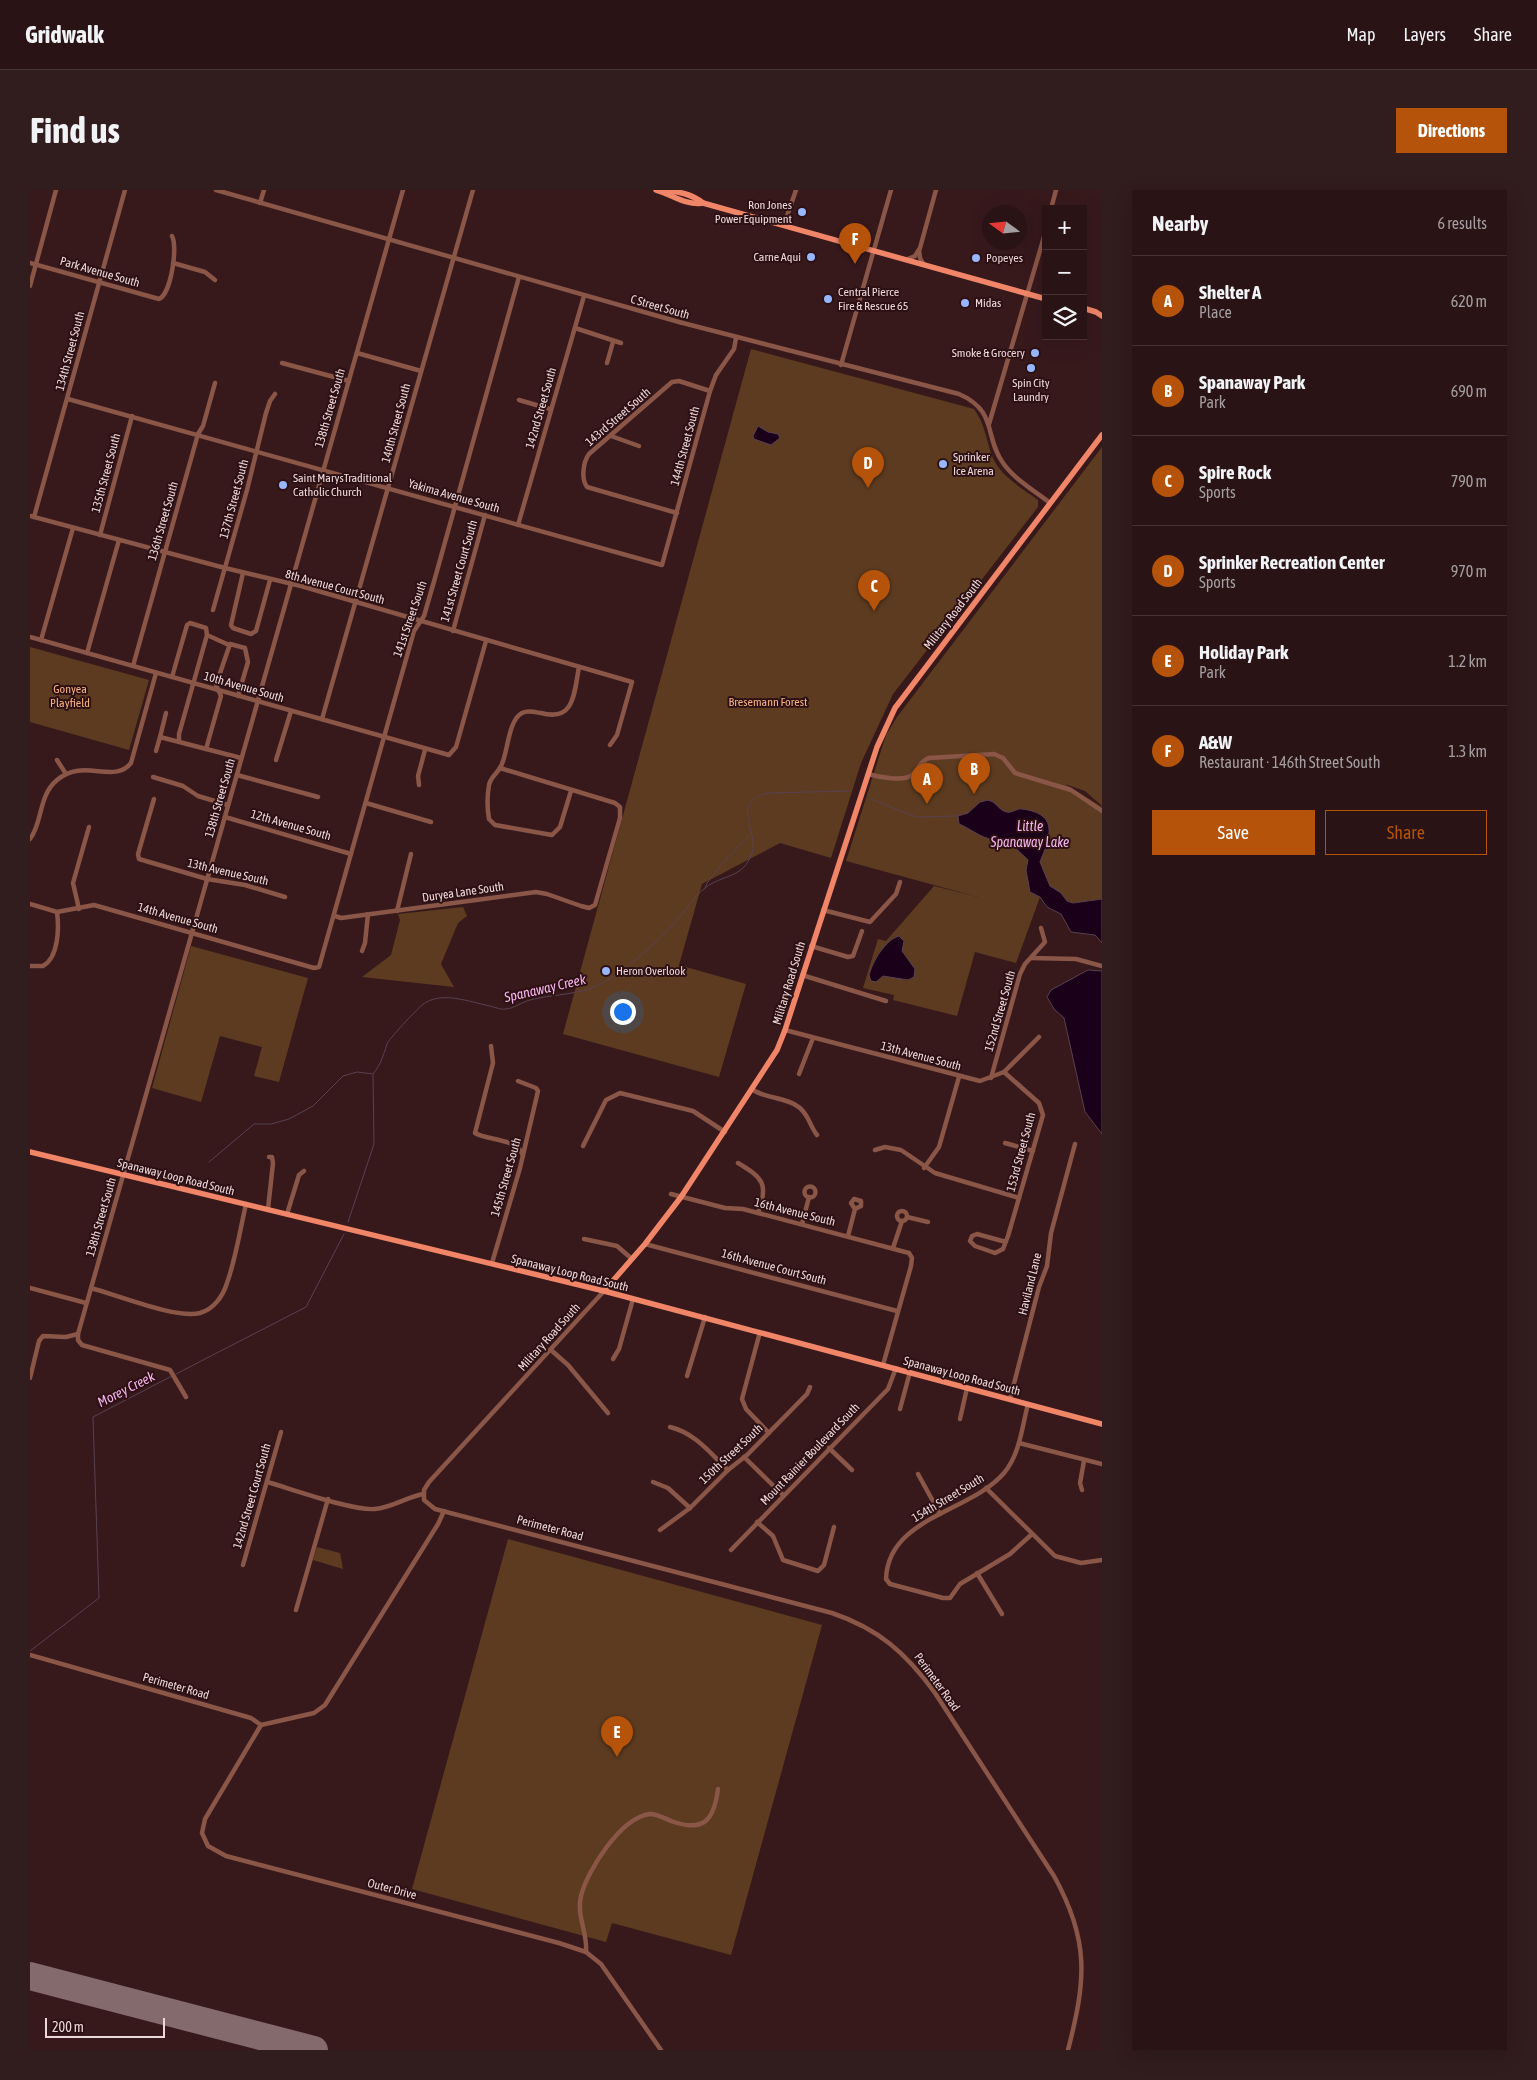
<!DOCTYPE html>
<html lang="en">
<head>
<meta charset="utf-8">
<style>
  body { margin:0; font-family:"Asap Condensed",sans-serif; background:#311c1e; color:#f1f3f6 }
  .controls { position:absolute; right:15px; top:15px; display:grid; overflow:hidden; border-radius:0px; box-shadow:0 5px 20px #0002 }
  .controls button { width:45px; height:45px; display:grid; place-items:center; padding:0; border:0; border-bottom:1px solid #453234; background:#291315; color:#f1f3f6; font:25px sans-serif }
  .compass { position:absolute; left:952px; top:15px; width:45px; height:45px; border-radius:50%; background:#291315; box-shadow:0 5px 20px #0002; rotate:285deg }
  .scale { position:absolute; left:15px; bottom:12px; width:120px; box-sizing:border-box; padding-left:5px; border:2px solid #edd8d9; border-top:0; font-size:14px; line-height:18px; white-space:nowrap; color:#edd8d9; -webkit-text-stroke:4px #2c1013; paint-order:stroke }
  .you { position:absolute; left:592px; top:821px; width:18px; height:18px; margin:-12px; border:4px solid #fff; border-radius:50%; background:#1a73e8; box-shadow:0 0 0 8px #1a73e833 }
  .badge { display:grid; place-items:center; width:32px; height:32px; border-radius:50%; background:#b45309; color:#fff; font-size:16px; font-weight:700 }
  .pin { position:absolute; translate:-50% -41px; filter:drop-shadow(0 1px 2px #0008) }
  .pin::after { content:''; position:absolute; top:26px; width:18px; height:15px; background:inherit; clip-path:polygon(0 0,100% 0,50% 100%) }
  .list { margin:0; padding:0; list-style:none }
  h2 { display:flex; justify-content:space-between; align-items:center; height:65px; margin:0; padding:0 20px; font-size:21px }
  h2 small { font-size:16px; font-weight:400; color:#a59ea0 }
  .list li { display:grid; grid-template-columns:32px 1fr auto; gap:15px; align-items:center; box-sizing:border-box; height:90px; padding:0 20px; border-top:1px solid #453234 }
  .list b { display:block; font-size:19px; white-space:nowrap }
  .list p { margin:0; font-size:16px; white-space:nowrap; color:#a59ea0 }
  .list em { font-size:16px; font-style:normal; color:#a59ea0 }
  .actions { display:flex; gap:10px; padding:15px 20px }
  .actions a { flex:1; padding:11px 0; border:1px solid #b45309; border-radius:0px; text-align:center; font-size:18px; color:#b45309 }
  .actions .main { background:#b45309; color:#fff }
  .icon { flex:none; width:28px; height:28px; fill:none; stroke:currentColor; stroke-width:2; stroke-linecap:round; stroke-linejoin:round }
  .map { position:relative; flex:none; width:1072px; height:1860px; overflow:hidden; border-radius:0px }
  header { display:flex; align-items:center; gap:30px; box-sizing:border-box; height:70px; padding:0 25px; background:#291315; border-bottom:1px solid #453234 }
  header strong { font-size:24px }
  nav { display:flex; gap:28px; margin-inline-start:auto; font-size:18px }
  .intro { display:flex; align-items:center; justify-content:space-between; box-sizing:border-box; height:120px; padding:0 30px }
  h1 { margin:0; font-size:35px }
  .button { padding:12px 22px; border-radius:0px; background:#b45309; color:#fff; font-size:18px; font-weight:700 }
  main { display:flex; gap:30px; padding:0 30px }
  aside { flex:1; background:#291315; border-radius:0px; box-shadow:0 5px 20px #0002 }
  .map>svg:first-child { display:block }
  .green { fill:#5d3b20; fill-rule:evenodd }
  .water { fill:#1a0018; stroke:#594152 }
  .lines { fill:none; stroke-linecap:round; stroke-linejoin:round }
  .stream { stroke:#594152; stroke-width:1 }
  .runway { stroke:#846a6c; stroke-width:28 }
  .minor { stroke:#8a5647; stroke-width:4.5 }
  .major { stroke:#f08567; stroke-width:5.5 }
  .poi-dot { fill:#97b6fd; stroke:#2c1013; stroke-width:2 }
  .labels { text-anchor:middle; dominant-baseline:central; stroke-width:4; stroke-linejoin:round; paint-order:stroke }
  .poi-label { font-size:12px; fill:#edd8d9; stroke:#2c1013; text-anchor:start }
  .street-label { font-size:12px; fill:#edd8d9; stroke:#2c1013 }
  .park-label { font-size:12px; fill:#f9b47e; stroke:#2c1013 }
  .water-label { font-size:14px; font-style:italic; fill:#f8b5ef; stroke:#2c1013 }
</style>
</head>
<body>
<header>
<strong>Gridwalk</strong>
<nav><a>Map</a><a>Layers</a><a>Share</a></nav>
</header>
<div class="intro"><h1>Find us</h1><a class="button">Directions</a></div>
<main>
<div class="map">
<svg width="1072" height="1860" viewBox="0 0 1072 1860">
  <rect width="100%" height="100%" fill="#37191c"/>
  <!-- green -->
  <g class="green">
    <path d="M721 159 944 219C955 234 956 249 962 266 970 286 992 298 1008 310V317L863 504 831 573 801 668 750 653 672 694 649 775 716 794 689 887 533 844Z"/>
    <path d="M1072 257V616L1055 601 1035 594 1072 617V709L1043 713 1037 711 1031 703 1022 700 1010 707 986 773 945 762 927 826 863 810 864 805 833 798 848 749 856 751 904 696 948 707 816 671 856 545 867 527ZM864 748 872 761 863 787 853 786 846 769Z"/>
    <polygon points="0,457 119,490 99,560 0,532"/>
    <polygon points="433,717 437,726 428,733 411,774 424,797 332,787 361,765 370,730 368,724"/>
    <polygon points="161,756 278,788 249,892 224,886 232,857 190,846 171,912 122,898"/>
    <polygon points="478,1349 792,1435 701,1765 582,1733 576,1752 382,1699"/>
    <polygon points="287,1357 310,1363 313,1379 283,1370"/>
  </g>
  <!-- water -->
  <g class="water">
    <polygon points="728,236 738,242 748,244 750,248 741,255 724,249 723,246"/>
    <path d="M958 610C967 612 969 621 977 622 983 623 987 618 992 619 1031 624 1019 649 1010 672L1020 696 1031 703 1037 711 1043 713 1072 709V753L1065 745 1041 742 1031 724 1017 717 1010 707 1000 702 996 680 998 670 976 649C971 648 968 651 964 650 951 648 941 639 929 634L928 626 938 623 950 612Z"/>
    <path d="M869 746 874 751 872 761 885 779 884 787 878 790 853 786 846 792 841 791 839 785C843 771 855 750 869 746Z"/>
    <polygon points="1058,780 1072,781 1072,944 1055,922 1034,828 1024,819 1017,807 1021,800"/>
  </g>
  <g class="lines">
    <!-- stream -->
    <g class="stream">
      <polyline points="841,609 886,627 928,626"/>
      <path d="M675 698C678 686 710 655 720 645"/>
      <path d="M179 972 224 934H241L259 929 283 916 313 886 327 882 343 884C351 874 353 866 357 854 357 851 388 818 392 815 411 800 439 812 460 816 465 817 471 820 475 819 483 819 492 812 500 810 519 805 540 805 559 799 586 790 624 755 643 735 654 723 663 707 675 698 693 684 713 689 722 663 729 640 699 613 738 603L819 601"/>
      <polyline points="318,1032 344,954 343,885"/>
      <polyline points="146,1184 276,1117 314,1044"/>
      <polyline points="0,1461 69,1408 63,1227 142,1186"/>
    </g>
    <!-- runway -->
    <polyline class="runway" points="0,1786 284,1860"/>
    <!-- minor -->
    <g class="minor">
      <path d="M186 0 649 132 929 204C968 221 954 247 973 273 984 289 1005 301 1020 313"/>
      <polyline points="230,13 234,0"/>
      <polyline points="1021,19 1026,0"/>
      <polyline points="754,35 766,0"/>
      <polyline points="889,60 890,68 894,75"/>
      <polyline points="878,69 885,66 890,58 906,0"/>
      <path d="M0 73 129 109C141 104 148 57 142 46"/>
      <polyline points="143,73 175,82 185,90"/>
      <polyline points="0,96 26,0"/>
      <polyline points="545,138 591,153"/>
      <polyline points="327,163 391,181"/>
      <polyline points="252,173 319,191"/>
      <polyline points="577,173 583,152"/>
      <polyline points="811,175 861,0"/>
      <polyline points="38,209 632,375 680,201 686,185 704,159 706,148"/>
      <polyline points="489,210 520,219"/>
      <polyline points="959,234 1016,40"/>
      <polyline points="581,246 609,256"/>
      <path d="M647 323 557 297C551 289 553 272 559 264L642 192 649 191 680 201"/>
      <polyline points="0,326 195,378 271,396 602,492 587,545 580,555"/>
      <polyline points="4,327 95,0"/>
      <polyline points="488,335 554,106"/>
      <polyline points="70,345 102,226"/>
      <polyline points="213,383 201,435 203,438 221,444 226,441 240,390"/>
      <polyline points="183,420 217,300 236,223 240,211 245,204"/>
      <polyline points="423,441 455,325"/>
      <polyline points="177,445 199,455"/>
      <polyline points="0,447 419,565 426,557 456,451"/>
      <polyline points="11,450 43,338"/>
      <polyline points="57,463 89,350"/>
      <polyline points="103,476 168,244 173,236 185,193"/>
      <polyline points="142,487 157,435 160,433 176,438 177,445 149,544 149,550"/>
      <polyline points="292,529 443,0"/>
      <polyline points="130,547 136,523"/>
      <polyline points="176,559 191,506 186,495 200,454 215,458 218,472 208,506"/>
      <polyline points="126,561 130,547 211,568"/>
      <polyline points="27,570 36,584"/>
      <polyline points="246,570 261,521"/>
      <path d="M838 584C848 587 874 592 882 585 889 579 890 571 899 568L964 564 973 568 985 583 1041 600 1072 621"/>
      <polyline points="207,585 288,607"/>
      <polyline points="123,587 153,596 168,606 198,615"/>
      <polyline points="389,595 388,586 395,560"/>
      <path d="M541 601 530 637 522 645 465 635 459 629C457 618 457 607 459 595 461 586 468 583 471 576 478 563 478 530 492 523 498 520 504 522 511 523 545 532 544 503 549 477"/>
      <polyline points="124,609 108,664 109,669 177,689 215,695 255,707"/>
      <polyline points="336,613 401,632"/>
      <polyline points="195,627 321,664"/>
      <path d="M0 649C13 632 8 606 27 590 54 567 83 595 101 573L126 483"/>
      <polyline points="0,714 27,722 64,715 284,778 289,777 384,441 394,426 405,388 489,87"/>
      <polyline points="49,719 43,693 59,637"/>
      <polyline points="793,720 840,732 866,704 870,692"/>
      <polyline points="367,721 381,664"/>
      <polyline points="305,726 311,728 506,702 517,704 551,716 559,718 565,715 590,628 590,617 585,613 470,578"/>
      <polyline points="781,756 818,767 823,766 832,741"/>
      <polyline points="332,761 335,753 338,724"/>
      <polyline points="1001,768 1046,769 1072,776"/>
      <path d="M0 776H13C29 767 29 737 27 722"/>
      <polyline points="772,785 856,811"/>
      <polyline points="755,840 950,891 974,882 1009,847"/>
      <path d="M461 856 463 873 445 943C458 951 488 948 493 966"/>
      <polyline points="974,882 1009,913 1013,925 978,1046 973,1059 965,1063 945,1056 940,1051 942,1046 947,1044 976,1052"/>
      <polyline points="769,884 783,848"/>
      <polyline points="961,888 990,784 995,774 1015,752 1011,738"/>
      <path d="M723 900C737 909 757 907 770 918 779 926 780 936 787 945"/>
      <polyline points="975,953 1003,961"/>
      <polyline points="553,956 576,910 590,903 663,921 695,942"/>
      <polyline points="845,960 855,957 871,960 905,983 989,1008"/>
      <path d="M708 973C733 988 739 994 728 1023"/>
      <polyline points="894,978 909,957 929,887"/>
      <circle cx="780" cy="1002" r="5.5"/>
      <polyline points="641,1004 695,1018 713,1019 879,1063 882,1068 881,1076 853,1175"/>
      <polyline points="238,1019 243,973 242,967 239,967"/>
      <circle cx="872" cy="1026" r="5"/>
      <polyline points="257,1024 269,985 274,981"/>
      <polyline points="877,1027 898,1032"/>
      <polyline points="772,1034 779,1007"/>
      <polyline points="818,1046 825,1019 831,1016 831,1011 824,1009 821,1013 825,1019"/>
      <polyline points="554,1049 587,1056 602,1069"/>
      <polyline points="615,1054 867,1121"/>
      <polyline points="863,1058 872,1031"/>
      <polyline points="462,1073 490,978 508,901 506,898 488,891"/>
      <polyline points="0,1098 56,1113"/>
      <path d="M61 1098C87 1105 146 1129 170 1123 184 1119 193 1106 197 1093 206 1068 210 1040 216 1014"/>
      <path d="M574 1101 399 1292 394 1300V1310L405 1319 802 1423C849 1439 876 1463 905 1503L1024 1686C1060 1751 1056 1790 1038 1860"/>
      <polyline points="730,1142 712,1209 716,1219 739,1243"/>
      <polyline points="521,1160 538,1175 578,1223"/>
      <polyline points="583,1169 589,1159 603,1109"/>
      <polyline points="657,1186 675,1127"/>
      <polyline points="0,1188 9,1151 13,1146 36,1147 48,1144"/>
      <polyline points="156,1207 140,1180 52,1155 48,1150 48,1144 373,0"/>
      <polyline points="980,1209 1009,1097 1017,1076 1021,1043 1045,954"/>
      <path d="M998 1214C992 1237 990 1264 974 1283 941 1322 858 1327 856 1389L860 1394 913 1408H920L930 1394 980 1364 1001 1345"/>
      <polyline points="870,1219 880,1182"/>
      <polyline points="930,1229 937,1198"/>
      <path d="M640 1237C665 1243 680 1263 698 1280"/>
      <polyline points="989,1253 1072,1274"/>
      <polyline points="799,1258 822,1280"/>
      <polyline points="714,1267 753,1305"/>
      <polyline points="888,1284 910,1324"/>
      <path d="M237 1292C262 1299 323 1321 345 1319 361 1318 377 1307 393 1304"/>
      <polyline points="623,1292 638,1298 660,1318"/>
      <polyline points="956,1298 1025,1366 1051,1373 1072,1370"/>
      <polyline points="1052,1300 1050,1293 1054,1271"/>
      <polyline points="727,1332 743,1346 753,1370 788,1381 794,1375 804,1337"/>
      <polyline points="630,1340 660,1318 698,1280 717,1265 777,1204 780,1197"/>
      <polyline points="701,1360 858,1199 866,1178"/>
      <polyline points="213,1375 251,1242"/>
      <polyline points="947,1383 972,1424"/>
      <polyline points="266,1420 298,1309"/>
      <polyline points="0,1465 221,1528 231,1535"/>
      <polyline points="231,1535 175,1629 172,1643 178,1656 196,1666 529,1753 556,1762 571,1774 631,1860"/>
      <polyline points="231,1535 284,1523 295,1515 408,1334 414,1321"/>
      <path d="M556 1762C558 1743 546 1725 551 1706 557 1681 591 1627 620 1624 627 1624 634 1628 641 1631 674 1643 684 1630 688 1599"/>
    </g>
    <!-- major -->
    <g class="major">
      <path d="M626 0C642 4 655 16 673 13"/>
      <path d="M635 2C647 0 663 5 673 13L1016 109"/>
      <polyline points="1053,118 1066,122 1072,126"/>
      <polyline points="0,962 574,1101 1072,1234"/>
      <polyline points="574,1101 615,1054 651,1007 747,860 755,840 847,557 865,518 1072,245"/>
    </g>
  </g>
  <!-- markers -->
  <g class="poi-dot">
    <circle cx="772" cy="22" r="5"/>
    <circle cx="781" cy="67" r="5"/>
    <circle cx="946" cy="68" r="5"/>
    <circle cx="798" cy="109" r="5"/>
    <circle cx="935" cy="113" r="5"/>
    <circle cx="1005" cy="163" r="5"/>
    <circle cx="1001" cy="178" r="5"/>
    <circle cx="913" cy="274" r="5"/>
    <circle cx="253" cy="295" r="5"/>
    <circle cx="576" cy="781" r="5"/>
  </g>
  <g class="labels">
    <!-- poi labels -->
    <g class="poi-label">
      <text x="762" y="15" text-anchor="end">Ron Jones<tspan x="762" dy="14">Power Equipment</tspan></text>
      <text x="771" y="67" text-anchor="end">Carne Aqui</text>
      <text x="956" y="68">Popeyes</text>
      <text x="808" y="102">Central Pierce<tspan x="808" dy="14">Fire &amp; Rescue 65</tspan></text>
      <text x="945" y="113">Midas</text>
      <text x="995" y="163" text-anchor="end">Smoke &amp; Grocery</text>
      <text x="1001" y="193" text-anchor="middle">Spin City<tspan x="1001" dy="14">Laundry</tspan></text>
      <text x="923" y="267">Sprinker<tspan x="923" dy="14">Ice Arena</tspan></text>
      <text x="263" y="288">Saint MarysTraditional<tspan x="263" dy="14">Catholic Church</tspan></text>
      <text x="586" y="781">Heron Overlook</text>
    </g>
    <!-- street labels -->
    <g class="street-label">
      <text transform="translate(70 82) rotate(16)">Park Avenue South</text>
      <text transform="translate(630 117) rotate(16)">C Street South</text>
      <text transform="translate(40 161) rotate(-75)">134th Street South</text>
      <text transform="translate(300 218) rotate(-74)">138th Street South</text>
      <text transform="translate(511 218) rotate(-74)">142nd Street South</text>
      <text transform="translate(588 227) rotate(-41)">143rd Street South</text>
      <text transform="translate(366 233) rotate(-75)">140th Street South</text>
      <text transform="translate(655 256) rotate(-75)">144th Street South</text>
      <text transform="translate(76 283) rotate(-75)">135th Street South</text>
      <text transform="translate(424 306) rotate(16)">Yakima Avenue South</text>
      <text transform="translate(204 309) rotate(-75)">137th Street South</text>
      <text transform="translate(133 331) rotate(-74)">136th Street South</text>
      <text transform="translate(429 381) rotate(-74)">141st Street Court South</text>
      <text transform="translate(305 397) rotate(15)">8th Avenue Court South</text>
      <text transform="translate(923 424) rotate(-52)">Military Road South</text>
      <text transform="translate(380 429) rotate(-71)">141st Street South</text>
      <text transform="translate(214 497) rotate(16)">10th Avenue South</text>
      <text transform="translate(190 608) rotate(-74)">138th Street South</text>
      <text transform="translate(261 635) rotate(16)">12th Avenue South</text>
      <text transform="translate(198 682) rotate(13)">13th Avenue South</text>
      <text transform="translate(433 702) rotate(-8)">Duryea Lane South</text>
      <text transform="translate(148 728) rotate(16)">14th Avenue South</text>
      <text transform="translate(759 793) rotate(-73)">Military Road South</text>
      <text transform="translate(970 821) rotate(-74)">152nd Street South</text>
      <text transform="translate(891 866) rotate(15)">13th Avenue South</text>
      <text transform="translate(991 962) rotate(-75)">153rd Street South</text>
      <text transform="translate(146 987) rotate(14)">Spanaway Loop Road South</text>
      <text transform="translate(476 987) rotate(-74)">145th Street South</text>
      <text transform="translate(765 1022) rotate(14)">16th Avenue South</text>
      <text transform="translate(71 1027) rotate(-74)">138th Street South</text>
      <text transform="translate(744 1077) rotate(15)">16th Avenue Court South</text>
      <text transform="translate(540 1083) rotate(14)">Spanaway Loop Road South</text>
      <text transform="translate(1000 1094) rotate(-76)">Haviland Lane</text>
      <text transform="translate(519 1147) rotate(-48)">Military Road South</text>
      <text transform="translate(932 1186) rotate(15)">Spanaway Loop Road South</text>
      <text transform="translate(701 1264) rotate(-43)">150th Street South</text>
      <text transform="translate(780 1264) rotate(-46)">Mount Rainier Boulevard South</text>
      <text transform="translate(222 1306) rotate(-74)">142nd Street Court South</text>
      <text transform="translate(918 1308) rotate(-31)">154th Street South</text>
      <text transform="translate(520 1338) rotate(15)">Perimeter Road</text>
      <text transform="translate(907 1492) rotate(54)">Perimeter Road</text>
      <text transform="translate(146 1496) rotate(16)">Perimeter Road</text>
      <text transform="translate(362 1699) rotate(15)">Outer Drive</text>
    </g>
    <!-- park labels -->
    <g class="park-label">
      <text x="40" y="499">Gonyea<tspan x="40" dy="14">Playfield</tspan></text>
      <text x="738" y="512">Bresemann Forest</text>
    </g>
    <!-- water labels -->
    <g class="water-label">
      <text x="1000" y="636">Little<tspan x="1000" dy="16">Spanaway Lake</tspan></text>
      <text transform="translate(515 798) rotate(-13)">Spanaway Creek</text>
      <text transform="translate(96 1199) rotate(-27)">Morey Creek</text>
    </g>
  </g>
</svg>
<div class="controls">
<button>+</button>
<button>−</button>
<button><svg class="icon" aria-label="layers" viewBox="0 0 24 24"><path d="M12 4l9 5-9 5-9-5zM3 14l9 5 9-5"/></svg></button>
</div>
<svg class="compass" viewBox="-18 -18 36 36"><path d="M0-13l5 13h-10z" fill="#e53935"/><path d="M0 13l5-13h-10z" fill="#a59ea0"/></svg>
<div class="scale">200 m</div>
<div class="you"></div>
<div class="pin badge" style="left:897px;top:614px">A</div>
<div class="pin badge" style="left:944px;top:604px">B</div>
<div class="pin badge" style="left:844px;top:421px">C</div>
<div class="pin badge" style="left:838px;top:298px">D</div>
<div class="pin badge" style="left:587px;top:1567px">E</div>
<div class="pin badge" style="left:825px;top:74px">F</div>
</div>
<aside>
<h2>Nearby<small>6 results</small></h2>
<ul class="list">
<li><span class="badge">A</span><div><b>Shelter A</b><p>Place</p></div><em>620 m</em></li>
<li><span class="badge">B</span><div><b>Spanaway Park</b><p>Park</p></div><em>690 m</em></li>
<li><span class="badge">C</span><div><b>Spire Rock</b><p>Sports</p></div><em>790 m</em></li>
<li><span class="badge">D</span><div><b>Sprinker Recreation Center</b><p>Sports</p></div><em>970 m</em></li>
<li><span class="badge">E</span><div><b>Holiday Park</b><p>Park</p></div><em>1.2 km</em></li>
<li><span class="badge">F</span><div><b>A&amp;W</b><p>Restaurant · 146th Street South</p></div><em>1.3 km</em></li>
</ul>
<div class="actions"><a class="main">Save</a><a>Share</a></div>
</aside>
</main>
</body>
</html>
